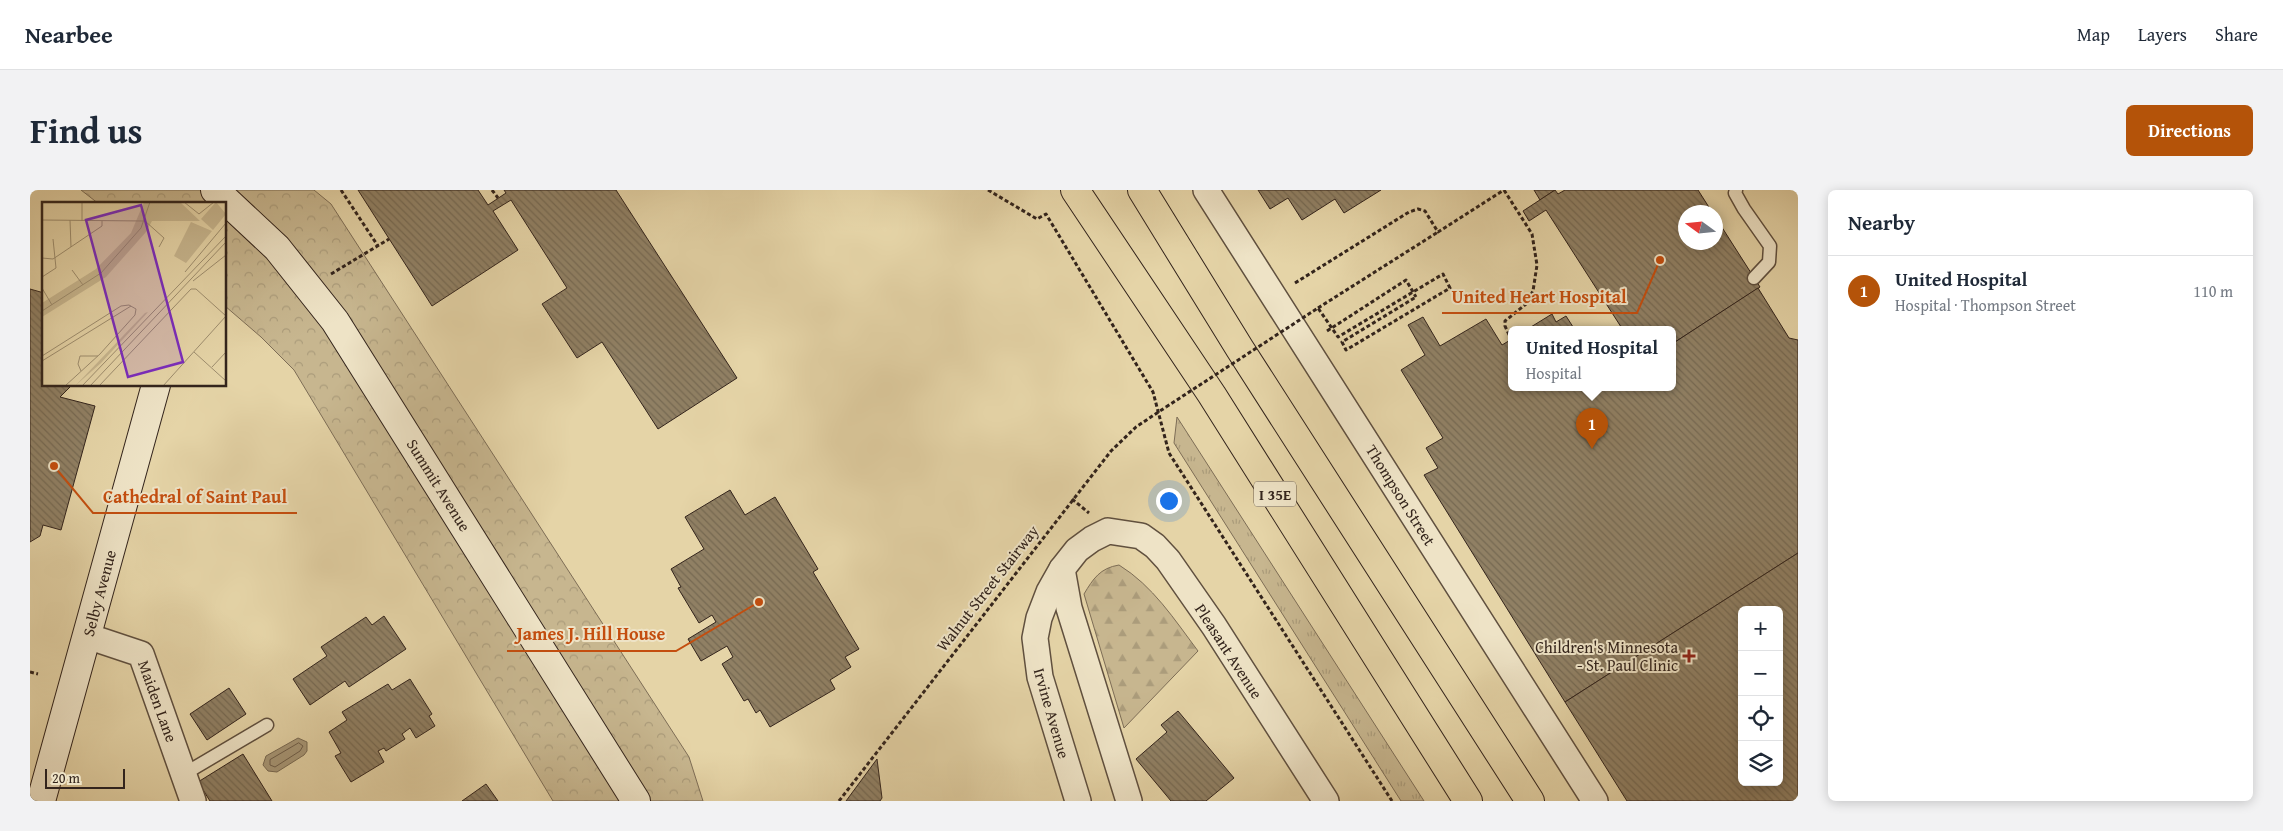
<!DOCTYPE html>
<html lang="en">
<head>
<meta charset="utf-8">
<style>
  body { margin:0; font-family:"Gentium Book Plus",serif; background:#f2f2f3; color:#1f2937 }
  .controls { position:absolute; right:15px; bottom:15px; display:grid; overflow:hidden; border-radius:8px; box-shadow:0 2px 12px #0003 }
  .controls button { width:45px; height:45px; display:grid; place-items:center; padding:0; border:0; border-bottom:1px solid #e0e1e3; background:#fff; color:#1f2937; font:25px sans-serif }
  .compass { position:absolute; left:1648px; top:15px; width:45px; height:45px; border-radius:50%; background:#fff; box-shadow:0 2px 12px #0003; rotate:285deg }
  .scale { position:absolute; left:15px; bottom:12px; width:80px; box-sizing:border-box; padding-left:5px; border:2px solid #33241c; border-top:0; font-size:14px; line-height:18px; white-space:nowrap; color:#33241c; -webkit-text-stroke:4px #eee3c6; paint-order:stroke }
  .you { position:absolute; left:1138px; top:310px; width:18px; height:18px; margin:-12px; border:4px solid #fff; border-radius:50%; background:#1a73e8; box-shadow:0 0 0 8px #1a73e833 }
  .badge { display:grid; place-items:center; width:32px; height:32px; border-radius:50%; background:#b45309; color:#fff; font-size:16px; font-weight:700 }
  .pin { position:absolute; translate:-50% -41px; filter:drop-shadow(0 1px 2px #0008) }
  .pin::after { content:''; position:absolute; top:26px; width:18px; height:15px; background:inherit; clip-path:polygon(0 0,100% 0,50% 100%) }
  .popup { position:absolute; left:1478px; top:136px; width:168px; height:65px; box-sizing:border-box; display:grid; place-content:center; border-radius:8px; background:#fff; filter:drop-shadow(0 1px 4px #0005); font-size:16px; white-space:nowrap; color:#747a83 }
  .popup b { font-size:19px; color:#1f2937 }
  .popup::after { content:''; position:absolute; left:50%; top:100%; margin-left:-10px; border:10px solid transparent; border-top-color:#fff }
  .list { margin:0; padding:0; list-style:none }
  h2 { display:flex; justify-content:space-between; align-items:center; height:65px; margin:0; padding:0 20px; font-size:21px }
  h2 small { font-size:16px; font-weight:400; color:#747a83 }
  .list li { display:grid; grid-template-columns:32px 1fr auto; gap:15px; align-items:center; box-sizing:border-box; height:70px; padding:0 20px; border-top:1px solid #e0e1e3 }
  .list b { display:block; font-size:19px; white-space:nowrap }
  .list p { margin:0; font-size:16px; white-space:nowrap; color:#747a83 }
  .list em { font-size:16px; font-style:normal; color:#747a83 }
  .icon { flex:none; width:28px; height:28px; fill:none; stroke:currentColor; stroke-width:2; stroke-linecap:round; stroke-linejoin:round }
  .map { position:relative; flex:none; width:1768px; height:611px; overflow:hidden; border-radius:8px }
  header { display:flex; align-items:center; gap:30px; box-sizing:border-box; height:70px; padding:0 25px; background:#fff; border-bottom:1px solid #e0e1e3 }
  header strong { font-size:24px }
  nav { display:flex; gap:28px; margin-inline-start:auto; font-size:18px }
  .intro { display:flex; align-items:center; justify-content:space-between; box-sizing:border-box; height:120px; padding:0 30px }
  h1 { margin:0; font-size:35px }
  .button { padding:12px 22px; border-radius:8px; background:#b45309; color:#fff; font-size:18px; font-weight:700 }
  main { display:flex; gap:30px; padding:0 30px }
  aside { flex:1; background:#fff; border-radius:8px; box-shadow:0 2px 12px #0003 }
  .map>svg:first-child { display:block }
  .grass { fill:url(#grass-tufts); stroke:#7d6d56 }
  .forest { fill:url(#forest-firs); stroke:#7d6d56 }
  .park { fill:url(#park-crowns); stroke:#7d6d56 }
  .water { fill:#a89878; stroke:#796a53 }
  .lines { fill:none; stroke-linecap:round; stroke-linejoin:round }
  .shore { stroke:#6e5e4a; stroke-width:1 }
  .building { fill:url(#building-back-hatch); stroke:#33241c; fill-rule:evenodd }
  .lane-casing { stroke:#60503f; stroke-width:15 }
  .street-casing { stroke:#60503f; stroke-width:28 }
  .secondary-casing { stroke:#33241c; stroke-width:30 }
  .highway-casing { stroke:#33241c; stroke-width:30 }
  .path { stroke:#33241c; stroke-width:3; stroke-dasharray:4 2.5; stroke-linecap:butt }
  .lane { stroke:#eee3c6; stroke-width:12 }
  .street { stroke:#eee3c6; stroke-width:25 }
  .secondary { stroke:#eee3c6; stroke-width:28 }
  .highway { stroke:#e5d4a7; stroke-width:28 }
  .path-bridge { stroke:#33241c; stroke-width:3; stroke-dasharray:4 2.5; stroke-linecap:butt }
  .poi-dot { fill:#8f2418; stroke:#eee3c6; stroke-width:2 }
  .labels { text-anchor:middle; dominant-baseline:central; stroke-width:4; stroke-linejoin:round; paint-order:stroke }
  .shield { fill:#eee3c6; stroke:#6b5d4f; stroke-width:1 }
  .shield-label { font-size:15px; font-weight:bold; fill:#33241c }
  .street-label { font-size:16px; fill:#33241c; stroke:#eee3c6 }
  .poi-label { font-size:16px; fill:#33241c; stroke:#eee3c6; text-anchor:end }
  .inset-road { fill:none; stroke:#9e8e6f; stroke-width:1 }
  .view { fill:#7b2cbf; fill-opacity:0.15; stroke:#7b2cbf; stroke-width:2.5 }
  .inset-edge { fill:none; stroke:#33241c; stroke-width:2.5 }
  .leader { fill:none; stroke:#c44e0f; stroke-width:2 }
  .callout-dot { fill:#c44e0f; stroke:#eee3c6; stroke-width:2 }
  .callout-label { font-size:18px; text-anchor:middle; font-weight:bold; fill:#c44e0f; stroke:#eee3c6; stroke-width:4; stroke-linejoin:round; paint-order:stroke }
</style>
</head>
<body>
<header>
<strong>Nearbee</strong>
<nav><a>Map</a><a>Layers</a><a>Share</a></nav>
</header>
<div class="intro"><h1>Find us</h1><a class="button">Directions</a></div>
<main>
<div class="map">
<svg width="1768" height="611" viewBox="0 0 1768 611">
  <defs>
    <pattern id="grass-tufts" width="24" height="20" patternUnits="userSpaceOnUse" patternTransform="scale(1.25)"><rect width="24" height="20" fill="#c7b68f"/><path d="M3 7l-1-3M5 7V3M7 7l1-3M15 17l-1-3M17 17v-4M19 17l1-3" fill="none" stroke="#ab9c7b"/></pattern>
    <pattern id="forest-firs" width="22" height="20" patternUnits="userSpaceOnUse" patternTransform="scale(1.25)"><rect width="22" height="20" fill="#c7b68f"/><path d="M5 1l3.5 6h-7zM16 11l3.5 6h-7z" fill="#ab9c7b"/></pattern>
    <pattern id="park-crowns" width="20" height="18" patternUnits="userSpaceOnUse" patternTransform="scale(1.25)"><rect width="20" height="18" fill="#c7b68f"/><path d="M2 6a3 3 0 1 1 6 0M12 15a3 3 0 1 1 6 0" fill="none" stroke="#ab9c7b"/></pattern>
    <pattern id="building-back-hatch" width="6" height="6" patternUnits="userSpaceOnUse" patternTransform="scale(1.25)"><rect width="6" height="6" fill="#908064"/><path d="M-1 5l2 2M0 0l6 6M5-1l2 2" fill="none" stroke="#766952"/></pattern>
  </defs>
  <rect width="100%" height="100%" fill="#e5d4a7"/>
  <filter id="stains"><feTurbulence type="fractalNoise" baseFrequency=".004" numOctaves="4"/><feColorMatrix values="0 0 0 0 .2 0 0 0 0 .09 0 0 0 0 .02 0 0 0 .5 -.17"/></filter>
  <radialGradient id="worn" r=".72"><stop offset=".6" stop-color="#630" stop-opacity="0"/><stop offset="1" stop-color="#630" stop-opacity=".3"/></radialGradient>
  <!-- grass -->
  <polygon class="grass" points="1147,227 1394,611 1371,611 1144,253"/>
  <!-- forest -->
  <path class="forest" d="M1089 375C1123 396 1144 429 1168 461L1094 538 1054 404C1063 389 1070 378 1089 375Z"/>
  <!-- park -->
  <polygon class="park" points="51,0 284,0 301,14 659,567 673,611 523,611 264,180 231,147 195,116 195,14 69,14"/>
  <!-- water -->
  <polygon class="water" points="268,548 277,552 277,561 274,565 247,582 238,581 233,575 236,566"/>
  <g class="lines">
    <!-- shore -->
    <polygon class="shore" points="269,553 273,556 270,561 245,577 240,575 240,570"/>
  </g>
  <!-- building -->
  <g class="building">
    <polygon points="328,0 448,0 458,15 476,3 474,0 586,0 707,188 628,239 572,152 547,168 512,114 537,98 481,10 463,21 488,60 402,116"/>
    <polygon points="1228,0 1351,0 1314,23 1305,9 1272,30 1258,8 1240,19"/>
    <polygon points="1504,0 1525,0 1510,10"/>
    <polygon points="1525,0 1528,4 1535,0 1668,0 1682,22 1656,22 1656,52 1686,52 1686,28 1730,97 1642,154 1642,140 1593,140 1516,20 1499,31 1493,21"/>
    <polygon points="1728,98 1759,148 1768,150 1768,363 1535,512 1394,285 1408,278 1396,258 1413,248 1371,180 1395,165 1378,135 1393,127 1410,156 1456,129 1472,155 1482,149 1482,198 1642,198 1642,154"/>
    <polygon points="0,99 14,103 14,195 42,195 30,207 65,216 31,340 13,335 10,346 0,352"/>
    <polygon points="1522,124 1526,132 1536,126 1545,140 1496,140"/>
    <polygon points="700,300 715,325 745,307 788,379 783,382 829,459 815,467 821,477 800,490 805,499 740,537 730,520 726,523 718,509 714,511 692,474 703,467 697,456 671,471 658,449 686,432 682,425 669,433 648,398 651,397 641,379 674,359 655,327"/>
    <path d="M1768 363V611H1597L1535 512ZM1712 420H1749V592H1712Z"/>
    <polygon points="354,426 376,459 319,497 315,491 280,515 263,489 297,466 291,457 336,427 342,435"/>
    <polygon points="380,489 402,524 399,526 405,536 386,548 380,538 372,544 375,549 356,561 354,558 348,561 354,572 321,592 305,566 311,563 299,542 317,530 312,522 358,494 362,500"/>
    <polygon points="199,498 216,524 177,550 160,524"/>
    <polygon points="1148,521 1204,588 1176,611 1141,611 1106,569 1137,542 1131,535"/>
    <polygon points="213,564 242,611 180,611 168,592"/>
    <polygon points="847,569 852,608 850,611 816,611"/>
    <polygon points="456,594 468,611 432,611"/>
  </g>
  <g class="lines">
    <!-- lane casing -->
    <g class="lane-casing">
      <g id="lane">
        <polyline points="1706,0 1705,3 1714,19 1740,56 1739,72 1724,88"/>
        <polyline points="154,584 237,535"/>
      </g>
    </g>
    <!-- street casing -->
    <g class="street-casing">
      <g id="street">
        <polyline points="1176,0 1565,611"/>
        <polyline points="1032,379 1039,418 1099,611"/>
        <polyline points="57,446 111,464 163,611"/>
        <polyline points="1048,611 1010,487 1005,448 1009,428 1019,402 1032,379 1047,360 1062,349 1078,341 1111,346 1125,356 1138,370 1184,436 1296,611"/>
      </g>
    </g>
    <!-- secondary casing -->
    <g class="secondary-casing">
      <g id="secondary">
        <polyline points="185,0 247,58 305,131 606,611"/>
        <polyline points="11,611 126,195"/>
      </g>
    </g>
    <!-- highway casing -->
    <g class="highway-casing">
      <g id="highway">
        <polyline points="1045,0 1182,205 1438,611"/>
        <polyline points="1112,0 1210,159 1500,611"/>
      </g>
    </g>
    <!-- path -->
    <g class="path">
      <polyline points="311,0 348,56"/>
      <polyline points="462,0 468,8"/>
      <polyline points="958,0 1007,29 1016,24 1123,202 1139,263 1362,611"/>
      <polyline points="1474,0 1502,44 1507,75 1503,101 1496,114 1475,131 1475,136 1481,149"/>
      <polyline points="301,84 359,49"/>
      <polyline points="1265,93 1379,22 1388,19 1395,21 1408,42 1474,0"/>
      <polyline points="1288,118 1408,42"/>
      <polyline points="1297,141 1376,90 1386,107"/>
      <polyline points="1042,309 1059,323"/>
      <polyline points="0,482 8,484"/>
      <polyline points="809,611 1081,261 1106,237 1136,217"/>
    </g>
    <!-- lane -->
    <use href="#lane" class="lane"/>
    <!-- street -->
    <use href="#street" class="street"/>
    <!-- secondary -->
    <use href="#secondary" class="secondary"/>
    <!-- highway -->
    <use href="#highway" class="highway"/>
    <!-- path-bridge -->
    <polyline class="path-bridge" points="1136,217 1288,118 1308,147 1413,84 1420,98 1316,160 1312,152 1386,107"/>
  </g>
  <!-- markers -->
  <path class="poi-dot" d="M1656.5 458.5h5v5h5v5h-5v5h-5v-5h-5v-5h5z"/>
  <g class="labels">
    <!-- shield labels -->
    <rect class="shield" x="1224" y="291.5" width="42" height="25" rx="4"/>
    <g class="shield-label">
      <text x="1245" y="304">I 35E</text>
    </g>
    <!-- street labels -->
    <g class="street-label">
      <text transform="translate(409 295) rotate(58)">Summit Avenue</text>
      <text transform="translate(1371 305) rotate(58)">Thompson Street</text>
      <text transform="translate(957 398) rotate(-52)">Walnut Street Stairway</text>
      <text transform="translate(69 403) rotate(-75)">Selby Avenue</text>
      <text transform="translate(1199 461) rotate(57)">Pleasant Avenue</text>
      <text transform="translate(128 511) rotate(70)">Maiden Lane</text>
      <text transform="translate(1022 523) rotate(74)">Irvine Avenue</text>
    </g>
    <!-- poi labels -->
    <g class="poi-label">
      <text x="1648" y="457">Children's Minnesota<tspan x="1648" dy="18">- St. Paul Clinic</tspan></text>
    </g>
  </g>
  <!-- overview -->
  <g transform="translate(12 12)">
    <rect width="184" height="184" fill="#e5d4a7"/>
    <path d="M174 0 184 12 171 28 159 17ZM149 20 170 29 144 61 132 54ZM106 110 59 161 33 184 103 111Z" fill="#c7b68f"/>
    <path d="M102 0H138L158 19H110L104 30 64 75 0 115V101L54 67 89 31Z" fill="#c7b68f"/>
    <path class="inset-road" d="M142 0 157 12 172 0M0 18 103 19M28 18 29 45M40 19V0M103 19 122 36 117 45M0 56 11 57 60 24V19M30 68 41 83M143 70 184 21M0 75 14 66 11 37M151 79 184 53M0 86 10 103M0 109 59 71 99 26 108 0M152 150 184 179M0 154 79 104 87 103 94 107 93 113 58 152 23 184M0 159 89 104M170 165 184 150M39 169 36 162 38 154H56M40 184 184 34M48 184 184 40M57 184 149 87H154L184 114M121 184 184 114"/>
    <path class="view" d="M99 3 141 160 86 175 44 18Z"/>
    <rect width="184" height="184" class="inset-edge"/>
  </g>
  <!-- callouts -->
  <path class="leader" d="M1630 70L1607 123H1412M24 276L63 323H267M729 412L646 461H477"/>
  <g class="callout-dot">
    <circle cx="1630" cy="70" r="5"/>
    <circle cx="24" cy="276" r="5"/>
    <circle cx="729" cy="412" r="5"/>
  </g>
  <g class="callout-label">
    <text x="1509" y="113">United Heart Hospital</text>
    <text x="165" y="313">Cathedral of Saint Paul</text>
    <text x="561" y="450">James J. Hill House</text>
  </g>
  <rect width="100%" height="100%" filter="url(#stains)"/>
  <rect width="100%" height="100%" fill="url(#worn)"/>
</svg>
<div class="controls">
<button>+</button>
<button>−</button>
<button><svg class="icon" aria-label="locate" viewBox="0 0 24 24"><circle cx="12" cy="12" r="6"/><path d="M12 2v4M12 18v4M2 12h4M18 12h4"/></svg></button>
<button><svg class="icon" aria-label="layers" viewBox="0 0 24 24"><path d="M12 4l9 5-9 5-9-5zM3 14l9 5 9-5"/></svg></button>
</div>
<svg class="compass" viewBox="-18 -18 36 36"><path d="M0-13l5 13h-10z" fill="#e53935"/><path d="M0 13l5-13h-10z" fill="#747a83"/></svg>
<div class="scale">20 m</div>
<div class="you"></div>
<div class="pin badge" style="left:1562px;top:259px">1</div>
<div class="popup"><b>United Hospital</b>Hospital</div>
</div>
<aside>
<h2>Nearby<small></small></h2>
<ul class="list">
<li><span class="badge">1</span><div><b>United Hospital</b><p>Hospital · Thompson Street</p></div><em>110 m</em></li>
</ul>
</aside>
</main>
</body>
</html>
